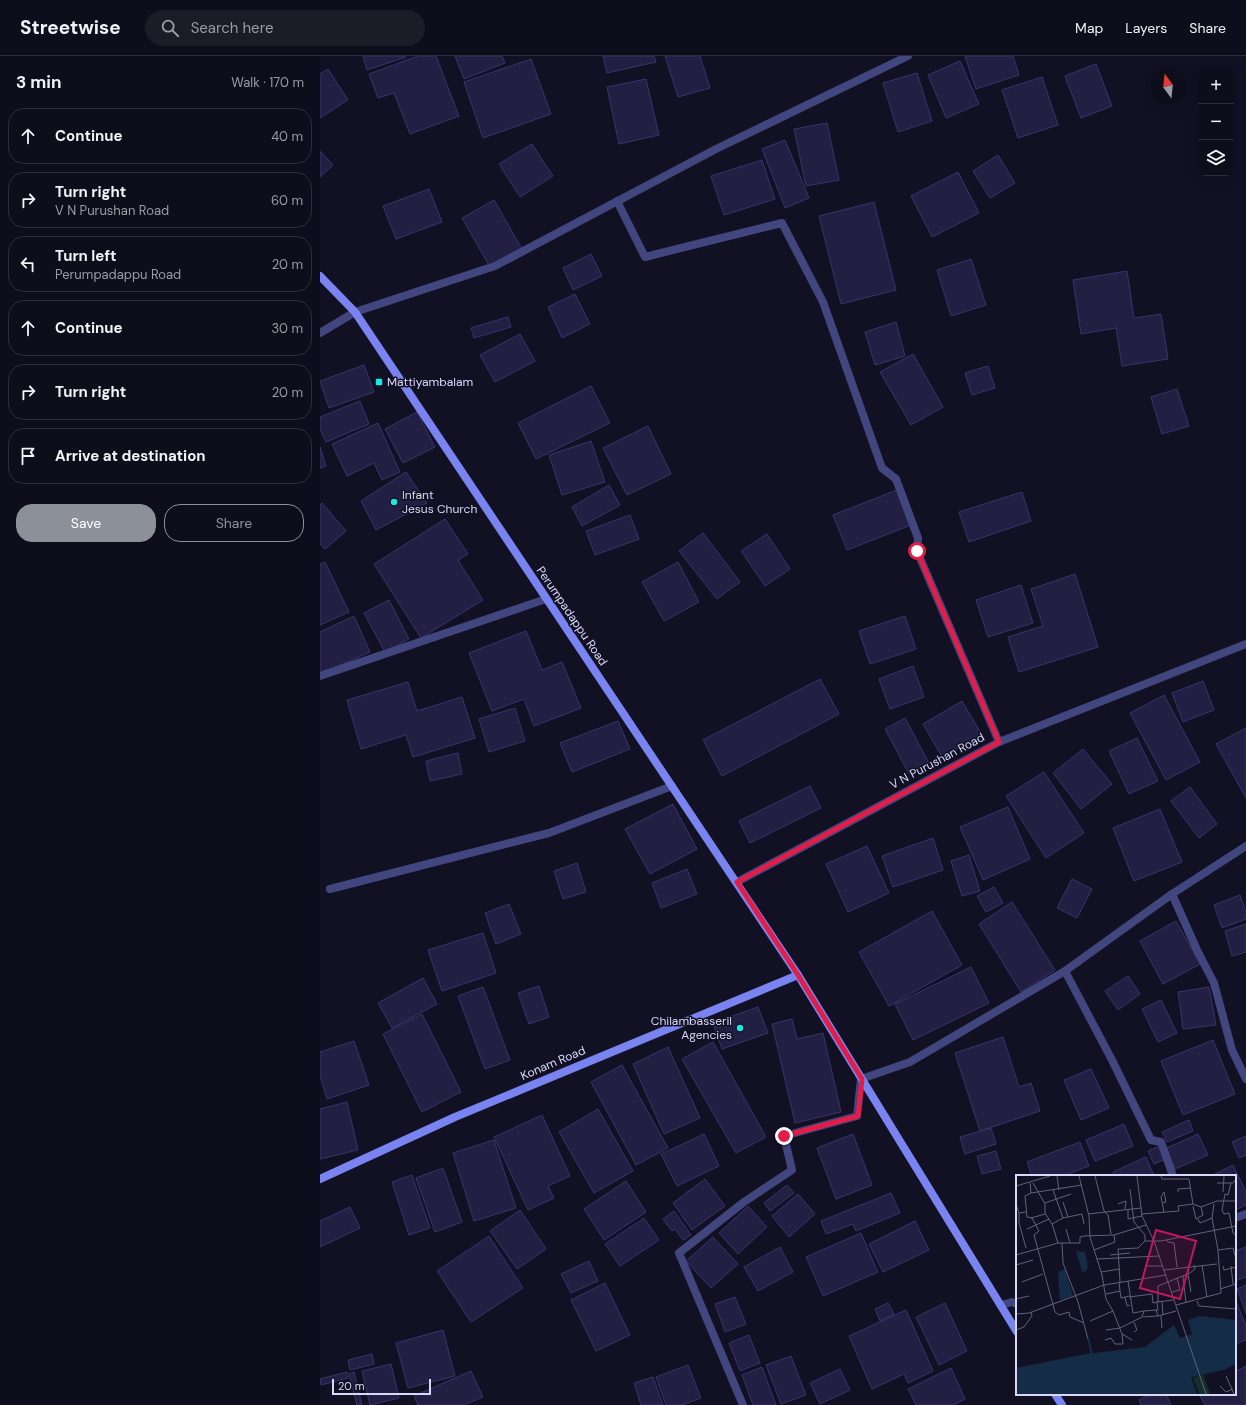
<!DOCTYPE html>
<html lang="en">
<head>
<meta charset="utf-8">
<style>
  body { margin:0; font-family:"DM Sans",sans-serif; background:#1c1b28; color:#f1f3f6 }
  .controls { position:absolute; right:12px; top:12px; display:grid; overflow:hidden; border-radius:8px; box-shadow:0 4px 16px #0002 }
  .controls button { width:36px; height:36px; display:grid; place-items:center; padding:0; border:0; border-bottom:1px solid #2e2d3a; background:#0e0d1b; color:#f1f3f6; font:20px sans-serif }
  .compass { position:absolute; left:830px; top:12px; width:36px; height:36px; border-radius:50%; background:#0e0d1b; box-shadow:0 4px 16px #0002; rotate:345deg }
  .scale { position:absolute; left:12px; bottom:10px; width:99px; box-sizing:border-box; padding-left:4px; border:2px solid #d8d8fb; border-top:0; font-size:11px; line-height:14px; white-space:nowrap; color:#d8d8fb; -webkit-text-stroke:3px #121124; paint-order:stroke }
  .stop { position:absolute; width:12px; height:12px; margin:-9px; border:3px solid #e11d48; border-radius:50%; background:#fff }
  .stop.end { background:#e11d48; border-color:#fff; box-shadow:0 1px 4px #0008 }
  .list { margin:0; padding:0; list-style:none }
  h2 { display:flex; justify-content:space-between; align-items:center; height:52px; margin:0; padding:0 16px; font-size:17px }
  h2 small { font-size:13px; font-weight:400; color:#9b9ca3 }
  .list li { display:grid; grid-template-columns:26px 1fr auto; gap:12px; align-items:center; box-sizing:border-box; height:56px; margin:0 8px 8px; padding:0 8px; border:1px solid #2e2d3a; border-radius:16px }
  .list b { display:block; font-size:15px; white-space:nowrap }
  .list p { margin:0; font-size:13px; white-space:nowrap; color:#9b9ca3 }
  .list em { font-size:13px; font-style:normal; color:#9b9ca3 }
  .actions { display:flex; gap:8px; padding:12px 16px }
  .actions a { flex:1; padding:9px 0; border:1px solid #8c9099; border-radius:16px; text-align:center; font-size:14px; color:#8c9099 }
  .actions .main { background:#8c9099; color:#fff }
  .icon { flex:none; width:22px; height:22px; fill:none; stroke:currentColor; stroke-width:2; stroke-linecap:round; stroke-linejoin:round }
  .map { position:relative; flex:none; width:926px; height:1349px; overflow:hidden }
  header { display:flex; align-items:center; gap:24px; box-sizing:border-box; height:56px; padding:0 20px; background:#0e0d1b; border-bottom:1px solid #2e2d3a }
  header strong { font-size:19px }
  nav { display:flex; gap:22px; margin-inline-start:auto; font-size:14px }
  .search { width:280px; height:36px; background:#1c1b28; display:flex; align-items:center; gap:10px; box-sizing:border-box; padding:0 14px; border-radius:22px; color:#9b9ca3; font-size:15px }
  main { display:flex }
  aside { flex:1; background:#0e0d1b }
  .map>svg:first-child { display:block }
  .building { fill:#221f43; stroke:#38346d }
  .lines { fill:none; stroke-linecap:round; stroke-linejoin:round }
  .street { stroke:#41467e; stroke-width:8 }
  .secondary { stroke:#7984f1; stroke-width:8 }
  .route { stroke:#e11d48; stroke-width:5 }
  .poi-dot { fill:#18e7e4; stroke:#121124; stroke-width:1.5 }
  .labels { text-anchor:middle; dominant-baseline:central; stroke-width:3; stroke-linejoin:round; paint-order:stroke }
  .poi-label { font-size:12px; fill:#d8d8fb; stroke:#121124; text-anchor:start }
  .street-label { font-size:12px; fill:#d8d8fb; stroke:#121124 }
  .inset-river { fill:none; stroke:#142c46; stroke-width:2 }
  .inset-road { fill:none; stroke:#61617a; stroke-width:1 }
  .view { fill:#c2185b; fill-opacity:0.15; stroke:#c2185b; stroke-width:2 }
  .inset-edge { fill:none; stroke:#d8d8fb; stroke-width:2 }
</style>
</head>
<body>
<header>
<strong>Streetwise</strong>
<div class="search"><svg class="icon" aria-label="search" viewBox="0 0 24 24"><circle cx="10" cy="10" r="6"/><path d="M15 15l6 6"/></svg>Search here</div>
<nav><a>Map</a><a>Layers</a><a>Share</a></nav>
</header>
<main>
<aside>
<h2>3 min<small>Walk · 170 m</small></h2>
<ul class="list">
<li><svg class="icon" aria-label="ahead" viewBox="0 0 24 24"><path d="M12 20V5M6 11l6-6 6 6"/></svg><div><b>Continue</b></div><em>40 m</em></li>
<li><svg class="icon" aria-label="right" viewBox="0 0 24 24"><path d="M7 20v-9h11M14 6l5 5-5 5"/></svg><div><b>Turn right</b><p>V N Purushan Road</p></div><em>60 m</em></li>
<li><svg class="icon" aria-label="left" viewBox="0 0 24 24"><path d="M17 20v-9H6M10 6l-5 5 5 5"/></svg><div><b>Turn left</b><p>Perumpadappu Road</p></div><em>20 m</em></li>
<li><svg class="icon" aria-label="ahead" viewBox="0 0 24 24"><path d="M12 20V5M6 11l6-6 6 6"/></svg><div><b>Continue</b></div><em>30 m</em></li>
<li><svg class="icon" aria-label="right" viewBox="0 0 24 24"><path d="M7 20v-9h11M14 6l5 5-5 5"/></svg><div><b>Turn right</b></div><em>20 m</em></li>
<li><svg class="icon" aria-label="arrive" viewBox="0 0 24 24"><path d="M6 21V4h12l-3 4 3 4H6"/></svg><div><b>Arrive at destination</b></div></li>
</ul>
<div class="actions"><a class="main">Save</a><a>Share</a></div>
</aside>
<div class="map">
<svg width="926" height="1349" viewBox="0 0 926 1349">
  <rect width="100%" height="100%" fill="#121124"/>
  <!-- building -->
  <g class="building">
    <polygon points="43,0 85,0 86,1 47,14"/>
    <polygon points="98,0 116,0 139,60 90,78 74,37 58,42 49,18"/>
    <polygon points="135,0 182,0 185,7 144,23"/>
    <polygon points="283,0 334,0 336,6 287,17"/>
    <polygon points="345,0 380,0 390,32 358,41"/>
    <polygon points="645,0 693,0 699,19 656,33"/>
    <polygon points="211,3 231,58 163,82 144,26"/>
    <polygon points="640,5 659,48 626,62 608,19"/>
    <polygon points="776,8 792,50 761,62 745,20"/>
    <polygon points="8,13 28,44 0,62 0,18"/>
    <polygon points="597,17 612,65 578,76 563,27"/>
    <polygon points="722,21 738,69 698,82 682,34"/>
    <polygon points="326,23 339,79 299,88 287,31"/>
    <polygon points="507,67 519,124 486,130 474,73"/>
    <polygon points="465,84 489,142 465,152 442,93"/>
    <polygon points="212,88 233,120 200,141 179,108"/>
    <polygon points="0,95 13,109 0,121"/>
    <polygon points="678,99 695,127 670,142 653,115"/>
    <polygon points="442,104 455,143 404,159 391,120"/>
    <polygon points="638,116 659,157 612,181 591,140"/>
    <polygon points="109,133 122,166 76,183 63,150"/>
    <polygon points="174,144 202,193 170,211 142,162"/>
    <polygon points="554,146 576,234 521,248 499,160"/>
    <polygon points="271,198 282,220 253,234 243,212"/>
    <polygon points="651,203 666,249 631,260 617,214"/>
    <polygon points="807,215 814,262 841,258 848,303 802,310 796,272 761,278 753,224"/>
    <polygon points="255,238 270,268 242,282 228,251"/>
    <polygon points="188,261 191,271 154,282 151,272"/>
    <polygon points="576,266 585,300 555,309 545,276"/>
    <polygon points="200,278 215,305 175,326 160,299"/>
    <polygon points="593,298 623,351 591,369 560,316"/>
    <polygon points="44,309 54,336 9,352 0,325"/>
    <polygon points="668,310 675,332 652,339 645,317"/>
    <polygon points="271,330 290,367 216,403 198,367"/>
    <polygon points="857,333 869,370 842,378 831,341"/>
    <polygon points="40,345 49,368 6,386 0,373 0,361"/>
    <polygon points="97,356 115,391 83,407 65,373"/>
    <polygon points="58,367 80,416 62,424 54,407 27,420 12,388"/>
    <polygon points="328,370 351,418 307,439 283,392"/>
    <polygon points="271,385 285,426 242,439 229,399"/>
    <polygon points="0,391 6,410 0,412"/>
    <polygon points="86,416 107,447 56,474 41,445"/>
    <polygon points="289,429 300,449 262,470 252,451"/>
    <polygon points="577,434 591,469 527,494 513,459"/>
    <polygon points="702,436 711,465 649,486 639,456"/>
    <polygon points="2,447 26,475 5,493 0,488 0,449"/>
    <polygon points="310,459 319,483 275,499 266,475"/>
    <polygon points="125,463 148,498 138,504 163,544 101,582 54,508"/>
    <polygon points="383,477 420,526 397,543 359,495"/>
    <polygon points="447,478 470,513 445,530 421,495"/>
    <polygon points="5,506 29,556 0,569 0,508"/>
    <polygon points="358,506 379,546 344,565 322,526"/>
    <polygon points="755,518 778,591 699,616 688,581 723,570 711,533"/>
    <polygon points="701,529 713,567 668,581 656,544"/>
    <polygon points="69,544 89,583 65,596 44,557"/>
    <polygon points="34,560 50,596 0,618 0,576"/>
    <polygon points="585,560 596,593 550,608 539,575"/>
    <polygon points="206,575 222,614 242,606 261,652 214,670 204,643 172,655 149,597"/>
    <polygon points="593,610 604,641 570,653 559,623"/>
    <polygon points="500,623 519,658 402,720 383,684"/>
    <polygon points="883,625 894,654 863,666 852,637"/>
    <polygon points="88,626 97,655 142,641 155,682 93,701 86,679 41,693 27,644"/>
    <polygon points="844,639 880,706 846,724 810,657"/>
    <polygon points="642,645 662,679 622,701 603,668"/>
    <polygon points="195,652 205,685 169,696 159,663"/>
    <polygon points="585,662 609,707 589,718 565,673"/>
    <polygon points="298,665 310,693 252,716 240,687"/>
    <polygon points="926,672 926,742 896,688"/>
    <polygon points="817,682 838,725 809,738 789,695"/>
    <polygon points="763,693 792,728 761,753 733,717"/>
    <polygon points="138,697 142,718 110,725 106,705"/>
    <polygon points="724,716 764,777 726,802 686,740"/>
    <polygon points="490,730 501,752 430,787 419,765"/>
    <polygon points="870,731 897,768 879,782 851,745"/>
    <polygon points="353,748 377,793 330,818 305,773"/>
    <polygon points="688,751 710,803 663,824 640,771"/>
    <polygon points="840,753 862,806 814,825 793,772"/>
    <polygon points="613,782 623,814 573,831 562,800"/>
    <polygon points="547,790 569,837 528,856 506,808"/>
    <polygon points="649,799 660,835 642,840 631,805"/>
    <polygon points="257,807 266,836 243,843 234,815"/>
    <polygon points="367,813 377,838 341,852 332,827"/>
    <polygon points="752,823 772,833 757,862 737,852"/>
    <polygon points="674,831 683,847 666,856 657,840"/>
    <polygon points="920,839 926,856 926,863 902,872 894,849"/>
    <polygon points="692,846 735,914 701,936 659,868"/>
    <polygon points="189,848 201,878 176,888 165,857"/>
    <polygon points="612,855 642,909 569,950 539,896"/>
    <polygon points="856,865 880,908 843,928 820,885"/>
    <polygon points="926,868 926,896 912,900 905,875"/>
    <polygon points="163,877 176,917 122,935 108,894"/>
    <polygon points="651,911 669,947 593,984 575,948"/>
    <polygon points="808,920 820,938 798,954 785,935"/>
    <polygon points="103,922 117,948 72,972 58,947"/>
    <polygon points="219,930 229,961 209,968 198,937"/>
    <polygon points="163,931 190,1004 165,1013 138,940"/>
    <polygon points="889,931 896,969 863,973 858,936"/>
    <polygon points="841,944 857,977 838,986 822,953"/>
    <polygon points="438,951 448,977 402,993 393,967"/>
    <polygon points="102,958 141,1036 102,1056 63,978"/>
    <polygon points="472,963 477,983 503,977 521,1056 475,1067 452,968"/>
    <polygon points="683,981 699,1031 711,1027 720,1055 660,1075 635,997"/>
    <polygon points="893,984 915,1038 863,1059 841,1005"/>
    <polygon points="34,985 49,1029 7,1043 0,1020 0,996"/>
    <polygon points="393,986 446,1081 416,1097 362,1003"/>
    <polygon points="348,991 380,1062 344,1078 313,1008"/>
    <polygon points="302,1009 348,1092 316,1109 271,1026"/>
    <polygon points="771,1013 789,1052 761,1064 744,1024"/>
    <polygon points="27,1046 38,1094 0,1103 0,1053"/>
    <polygon points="278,1053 313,1115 274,1137 239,1076"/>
    <polygon points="222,1059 250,1120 228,1130 234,1142 208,1154 174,1081"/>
    <polygon points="869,1064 873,1075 847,1086 842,1076"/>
    <polygon points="804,1068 813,1090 775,1105 766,1084"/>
    <polygon points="671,1072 676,1088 645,1098 640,1081"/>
    <polygon points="384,1078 399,1110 357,1130 341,1098"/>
    <polygon points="533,1078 552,1129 516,1143 497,1092"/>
    <polygon points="878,1078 888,1099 855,1113 845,1093"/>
    <polygon points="926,1080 926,1099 919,1102 912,1086"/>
    <polygon points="174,1084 196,1152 154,1165 133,1097"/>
    <polygon points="760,1086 769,1110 743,1120 712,1120 707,1106"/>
    <polygon points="840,1090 846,1103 834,1108 828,1095"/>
    <polygon points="676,1095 681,1113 662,1118 657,1100"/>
    <polygon points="826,1101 834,1120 795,1120 793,1116"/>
    <polygon points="913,1109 926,1136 926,1149 915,1154 915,1120 891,1120"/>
    <polygon points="123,1112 142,1166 115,1176 96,1122"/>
    <polygon points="92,1119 110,1172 89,1179 72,1126"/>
    <polygon points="385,1123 405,1150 372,1174 353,1147"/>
    <polygon points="306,1125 326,1156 284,1184 264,1153"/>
    <polygon points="467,1129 474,1137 450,1155 444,1147"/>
    <polygon points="571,1137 580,1157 536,1175 533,1168 506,1178 501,1165"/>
    <polygon points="478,1138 495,1158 469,1181 452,1160"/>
    <polygon points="428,1150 447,1171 418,1198 399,1177"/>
    <polygon points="30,1151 40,1172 0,1191 0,1165"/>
    <polygon points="200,1154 226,1193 197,1213 170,1175"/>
    <polygon points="354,1155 371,1179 363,1184 355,1173 352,1175 343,1163"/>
    <polygon points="324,1162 339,1184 300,1210 285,1188"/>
    <polygon points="595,1165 609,1194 563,1216 549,1188"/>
    <polygon points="541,1177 558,1216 503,1240 486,1201"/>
    <polygon points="169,1180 203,1232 151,1266 117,1215"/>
    <polygon points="393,1181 418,1208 391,1232 366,1205"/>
    <polygon points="460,1191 473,1216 438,1235 424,1211"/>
    <polygon points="926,1191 926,1221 915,1225 915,1195"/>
    <polygon points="269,1205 278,1225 251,1237 241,1218"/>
    <polygon points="285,1227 310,1279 276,1295 251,1244"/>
    <polygon points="926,1229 926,1257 917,1233"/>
    <polygon points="415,1241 426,1268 405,1276 395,1248"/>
    <polygon points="915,1243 926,1270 926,1284 915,1288"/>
    <polygon points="568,1247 574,1258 560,1265 555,1253"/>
    <polygon points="625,1247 647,1295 619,1309 596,1261"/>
    <polygon points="586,1254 613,1315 588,1327 584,1318 552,1333 529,1280"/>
    <polygon points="123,1274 135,1320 88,1332 76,1287"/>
    <polygon points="429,1279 440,1307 420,1315 409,1287"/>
    <polygon points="52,1298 54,1308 30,1314 28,1304"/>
    <polygon points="471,1300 486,1339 461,1348 446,1309"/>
    <polygon points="71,1308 79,1342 50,1349 42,1315"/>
    <polygon points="368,1309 381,1342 362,1349 346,1349 336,1321"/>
    <polygon points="926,1310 926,1349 885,1349 879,1338 915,1338 915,1316"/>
    <polygon points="442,1311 456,1349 433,1349 422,1319"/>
    <polygon points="631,1312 645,1343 633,1349 596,1349 588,1333"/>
    <polygon points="520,1313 530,1334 500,1348 490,1327"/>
    <polygon points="151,1315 163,1341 144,1349 98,1349 94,1340"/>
    <polygon points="27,1316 28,1322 1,1329 0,1323"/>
    <polygon points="34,1316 42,1349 37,1349 29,1318"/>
    <polygon points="333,1321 343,1349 321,1349 314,1327"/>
    <polygon points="830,1338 846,1338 851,1349 821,1349 819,1344"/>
  </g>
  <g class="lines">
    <!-- street -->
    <g class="street">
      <polyline points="297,145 325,201 462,167 503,246 562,412 576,423 598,482 597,495 679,686"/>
      <polyline points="0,277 35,256 175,210 396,93 588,0"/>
      <polyline points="0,620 226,543"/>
      <polyline points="417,826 679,686 926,588"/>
      <polyline points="10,833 229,777 352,730"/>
      <polyline points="852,838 877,894 894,927 912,994 926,1023"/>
      <polyline points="745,915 792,1004 831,1084 841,1086 853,1120"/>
      <polyline points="915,1162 926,1158"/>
      <polyline points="681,1249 692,1246 697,1248"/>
      <polyline points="423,1349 359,1197 424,1146 472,1114 464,1080 537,1060 541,1023 590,1006 745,915 852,838 926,790"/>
    </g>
    <!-- secondary -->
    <g class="secondary">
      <polyline points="0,220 35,256 478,919 697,1276"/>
      <polyline points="0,1123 135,1061 478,919"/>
      <polyline points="735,1338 742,1349"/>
    </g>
  </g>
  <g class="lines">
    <!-- route -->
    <polyline class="route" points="464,1080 538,1060 542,1023 478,919 417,826 679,686 597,495"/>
  </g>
  <!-- markers -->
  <g class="poi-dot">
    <rect x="55" y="322" width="8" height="8" rx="2"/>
    <circle cx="74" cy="446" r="4"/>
    <circle cx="420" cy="972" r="4"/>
  </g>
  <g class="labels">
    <!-- poi labels -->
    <g class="poi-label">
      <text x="67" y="326">Mattiyambalam</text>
      <text x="82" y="439">Infant<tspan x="82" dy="14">Jesus Church</tspan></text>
      <text x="412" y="965" text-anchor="end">Chilambasseril<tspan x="412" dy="14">Agencies</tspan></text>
    </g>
    <!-- street labels -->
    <g class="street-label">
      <text transform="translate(252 560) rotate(56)">Perumpadappu Road</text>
      <text transform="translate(617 705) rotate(-28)">V N Purushan Road</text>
      <text transform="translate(233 1007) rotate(-23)">Konam Road</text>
    </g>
  </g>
  <!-- overview -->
  <g transform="translate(696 1119)">
    <rect width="220" height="220" fill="#121124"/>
    <path d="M187 199 194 219H183L177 203Z" fill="#152e2a"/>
    <path d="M60 76 69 77 72 92 70 96 66 97ZM49 94 57 121 44 125 42 97ZM184 141 220 145V189L208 195 175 202 181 219H0V193L70 179 129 172 158 150 164 163 176 159 172 145Z" fill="#142c46"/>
    <path class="inset-river" d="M72 163 76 180"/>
    <path class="inset-road" d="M41 1 43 15M63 1 73 41 74 62 86 100 90 124 97 136M79 1 88 36 92 40 95 59M121 1 126 41 138 66 190 219M145 1 146 4H173L177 29M14 8 15 18 9 21 11 42 16 43 23 56 18 60 39 137 43 140 53 137 54 142 68 148M17 8 29 29V38L36 49 42 68H64V62L68 61 98 60 99 67 78 75M201 8H217L220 4M215 8 212 20 209 19 206 35 208 39 213 38 217 58 220 60M0 11 34 1M114 14 118 47 129 60V66H145L220 51M162 17V14L175 13M207 17 208 1M15 18 66 10M47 27 52 42M29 28 55 19M147 28 150 27 148 17 145 22 148 37M0 29 3 38 10 37M102 29 110 26 109 34M177 31 180 44 187 40 185 32M112 34V44L126 41M3 38V48L10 73M72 39 125 33M126 39 163 36 162 31 177 29 185 32 201 26H220M15 43 29 39M47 43 66 39 68 49M182 44 184 48 196 43 198 29M36 49 47 43 37 15M11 54 33 44M50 54 54 68M98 60 130 50M151 65 152 67 158 68 161 92M46 68 47 88 62 127 72 164M202 75 217 73 220 84M0 80 42 68M94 80 114 78M81 84 143 81M0 90 17 85M186 90 191 122M131 91H147M207 91 208 95 220 92M215 91 217 109M148 95 201 89M85 97 104 94M172 99 175 117M167 101 170 128M112 106 117 138 128 136M6 107 27 99M104 107 102 74 122 73 129 66M204 114 220 109M104 116 105 123 113 121M156 117 164 115 161 103M90 119 104 116 103 107M109 122 111 131 114 130M113 122 136 119 137 128 141 127M0 124 13 121M181 126 183 131 220 134M142 127V111L174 98 179 94 178 90M146 127 147 140M160 130 205 118 202 75 196 43M140 135H142L141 127 157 125M0 139 13 138 88 110 150 100M145 141 146 153M127 142 142 141M74 146 97 136 106 159 116 165M104 153 126 142 128 136 140 135 142 141 160 136M0 155 8 152 16 141 15 137M90 155 104 153M118 157 121 155 118 147M89 165 95 163 99 169H107L106 159M210 201 218 219M204 211 210 217 217 214"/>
    <path class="view" d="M140 55 180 66 164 124 124 113Z"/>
    <rect width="220" height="220" class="inset-edge"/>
  </g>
</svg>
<div class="controls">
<button>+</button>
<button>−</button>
<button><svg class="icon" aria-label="layers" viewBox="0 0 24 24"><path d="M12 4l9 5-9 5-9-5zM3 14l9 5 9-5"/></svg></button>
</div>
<svg class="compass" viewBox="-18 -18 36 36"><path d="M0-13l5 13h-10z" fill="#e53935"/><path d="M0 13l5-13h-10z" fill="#9b9ca3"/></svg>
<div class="scale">20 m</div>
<div class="stop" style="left:597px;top:495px"></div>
<div class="stop end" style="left:464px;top:1080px"></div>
</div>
</main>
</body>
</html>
